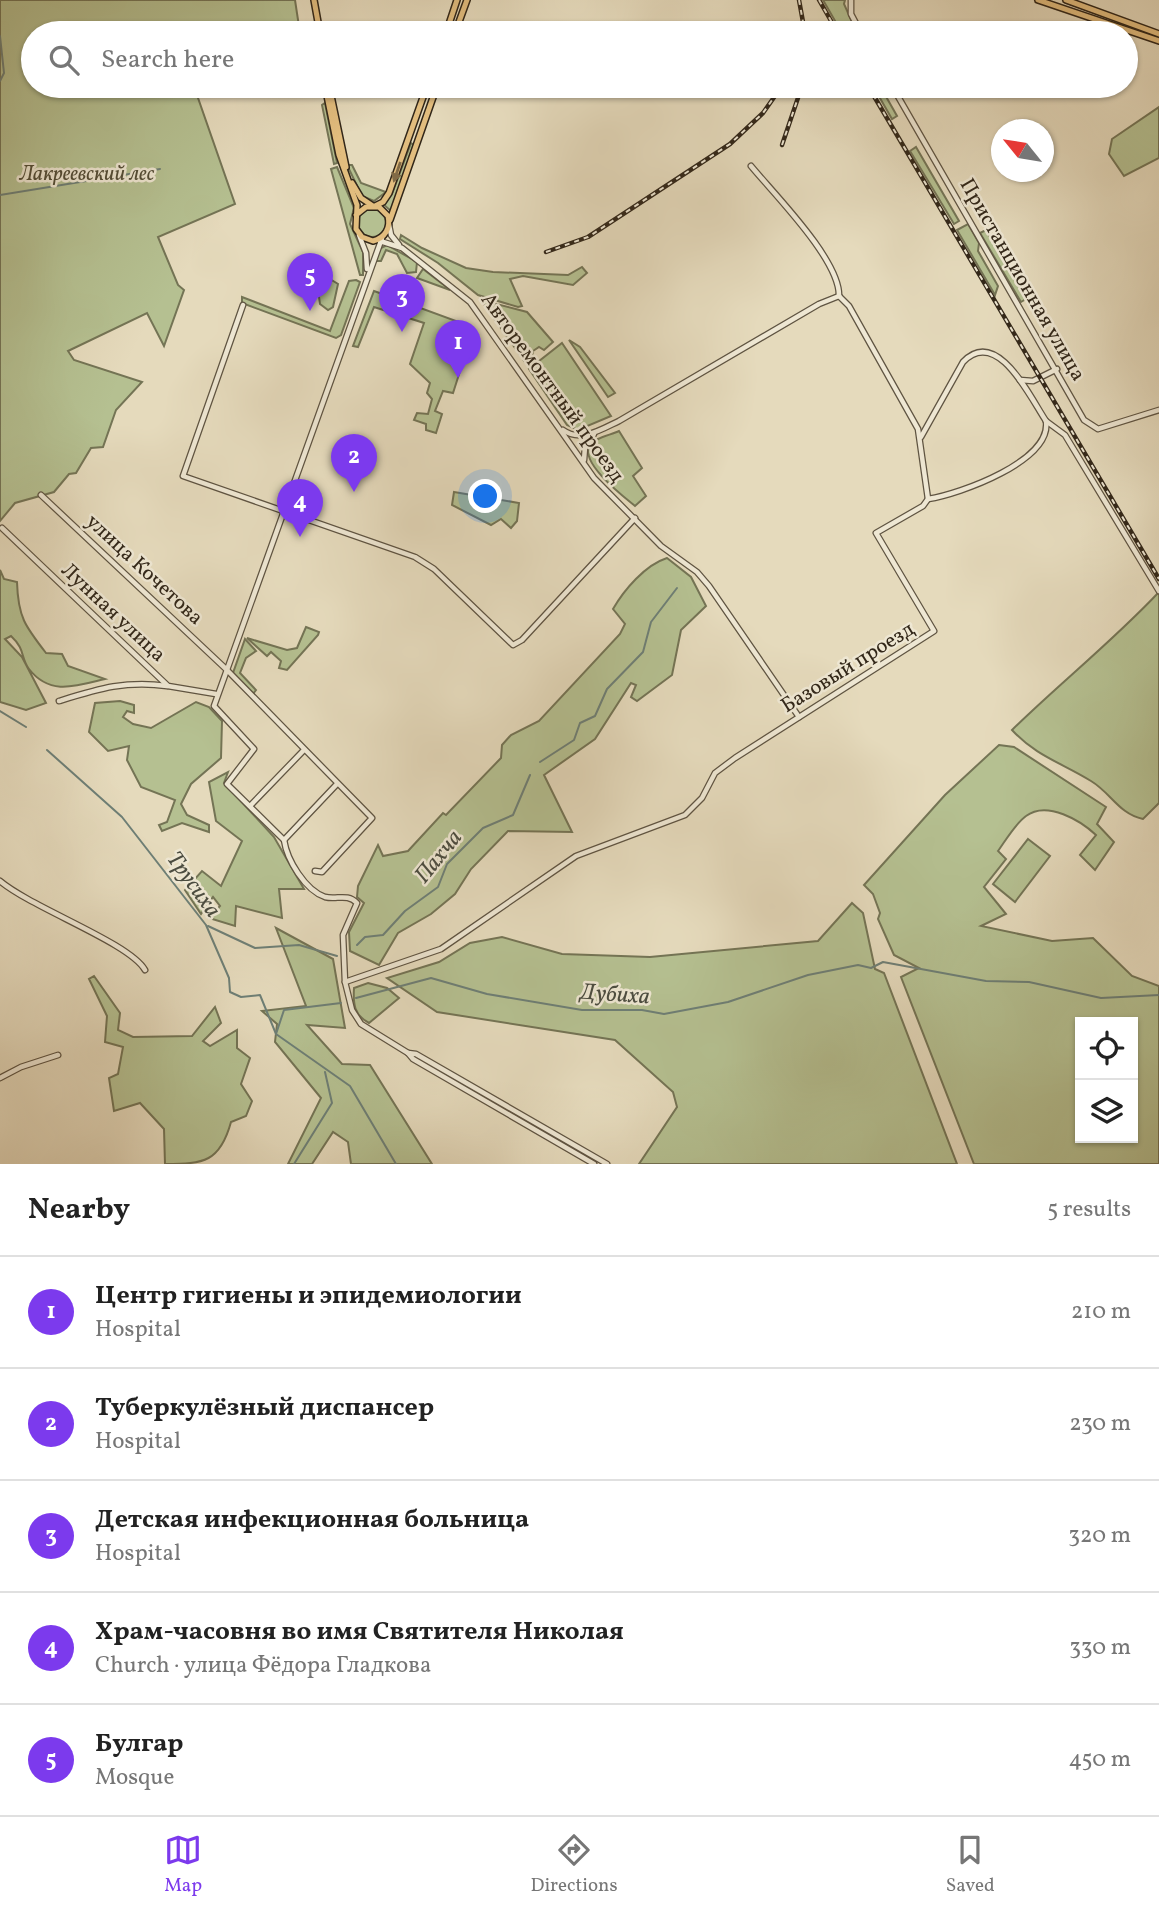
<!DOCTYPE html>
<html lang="en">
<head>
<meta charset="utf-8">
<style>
  body { margin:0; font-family:Vollkorn,serif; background:#f2f2f2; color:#222 }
  .controls { position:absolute; right:21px; bottom:21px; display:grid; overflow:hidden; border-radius:0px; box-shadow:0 2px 5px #0004 }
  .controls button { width:63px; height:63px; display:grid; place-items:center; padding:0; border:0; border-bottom:2px solid #e0e0e0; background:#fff; color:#222; font:35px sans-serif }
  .compass { position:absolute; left:991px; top:119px; width:63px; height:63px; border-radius:50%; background:#fff; box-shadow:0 2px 5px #0004; rotate:300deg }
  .you { position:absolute; left:486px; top:497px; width:24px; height:24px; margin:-18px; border:5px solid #fff; border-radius:50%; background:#1a73e8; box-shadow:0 0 0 10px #1a73e833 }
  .badge { display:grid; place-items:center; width:46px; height:46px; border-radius:50%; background:#7c3aed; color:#fff; font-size:23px; font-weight:700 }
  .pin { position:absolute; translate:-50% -58px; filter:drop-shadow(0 2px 4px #0008) }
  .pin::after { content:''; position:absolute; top:37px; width:24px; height:21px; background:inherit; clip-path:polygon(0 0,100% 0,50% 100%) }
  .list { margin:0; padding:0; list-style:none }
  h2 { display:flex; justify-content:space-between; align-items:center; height:91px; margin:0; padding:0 28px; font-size:30px }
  h2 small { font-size:23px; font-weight:400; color:#767676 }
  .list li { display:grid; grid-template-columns:46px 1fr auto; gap:21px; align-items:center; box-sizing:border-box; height:112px; padding:0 28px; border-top:2px solid #e0e0e0 }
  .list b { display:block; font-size:26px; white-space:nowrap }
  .list p { margin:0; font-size:23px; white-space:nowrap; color:#767676 }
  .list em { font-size:23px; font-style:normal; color:#767676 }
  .icon { flex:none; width:38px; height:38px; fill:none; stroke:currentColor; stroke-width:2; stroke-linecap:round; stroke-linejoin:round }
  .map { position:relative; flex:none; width:1159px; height:1164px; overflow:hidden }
  .search { position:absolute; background:#fff; box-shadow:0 2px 5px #0004; left:21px; right:21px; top:21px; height:77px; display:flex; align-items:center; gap:18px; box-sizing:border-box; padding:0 24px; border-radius:38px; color:#767676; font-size:26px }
  .sheet { height:651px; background:#fff }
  nav { display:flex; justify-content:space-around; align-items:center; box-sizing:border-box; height:98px; border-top:2px solid #e0e0e0; background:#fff; font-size:19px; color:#767676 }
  nav a { display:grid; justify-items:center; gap:4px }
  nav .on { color:#7c3aed }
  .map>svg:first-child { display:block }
  .green { fill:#b5c091; stroke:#747455; stroke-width:2; fill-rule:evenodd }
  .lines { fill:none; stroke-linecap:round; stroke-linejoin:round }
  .stream { stroke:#6e7f76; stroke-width:2 }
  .minor-casing { stroke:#5f5442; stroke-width:7 }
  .major-casing { stroke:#322719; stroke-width:8 }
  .minor { stroke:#eee7d3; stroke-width:4.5 }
  .major { stroke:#e2bd7e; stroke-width:5 }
  .rail-casing { stroke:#322719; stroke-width:4.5 }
  .rail { stroke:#eee7d3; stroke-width:2; stroke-dasharray:5; stroke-linecap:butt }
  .oneway { fill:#816a46 }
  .labels { text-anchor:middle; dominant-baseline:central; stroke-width:5; stroke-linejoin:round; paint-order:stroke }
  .park-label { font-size:21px; font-style:italic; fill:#534d37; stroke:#eee7d3 }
  .street-label { font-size:21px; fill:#322719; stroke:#eee7d3 }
  .water-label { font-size:23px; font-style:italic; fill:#4b4c40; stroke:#eee7d3 }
</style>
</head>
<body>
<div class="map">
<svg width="1159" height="1164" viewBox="0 0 1159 1164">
  <rect width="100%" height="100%" fill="#e5dabc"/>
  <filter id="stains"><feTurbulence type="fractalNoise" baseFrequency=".00286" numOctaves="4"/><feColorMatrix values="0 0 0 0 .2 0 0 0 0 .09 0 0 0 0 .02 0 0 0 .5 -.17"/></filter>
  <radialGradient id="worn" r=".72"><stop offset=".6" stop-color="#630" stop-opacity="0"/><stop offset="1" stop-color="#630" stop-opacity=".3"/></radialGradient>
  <!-- green -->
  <g class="green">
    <polygon points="0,0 295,0 300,33 33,33 33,86 261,86 197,95 235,204 158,237 178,285 184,290 164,346 147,313 68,351 74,360 142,382 116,410 103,447 91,448 76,473 69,474 54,492 15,503 0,521"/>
    <polygon points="823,0 845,0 844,4 857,33 842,33"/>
    <polygon points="873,86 880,86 897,116 892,119"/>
    <polygon points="325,103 337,163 334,164 322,105"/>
    <polygon points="1159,107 1159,158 1124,176 1109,154 1112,139"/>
    <polygon points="411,143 414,145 392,212 383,204 392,194"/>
    <polygon points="916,147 959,221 954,224 910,151"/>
    <polygon points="347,165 352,165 361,183 386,192 374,201 362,196"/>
    <polygon points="337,167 354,208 350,224 363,252 363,275 360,275 331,169"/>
    <circle cx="372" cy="223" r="14"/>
    <polygon points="968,224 979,243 978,251 998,286 995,295 957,230"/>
    <polygon points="986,230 1026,299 1021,302 980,233"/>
    <polygon points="401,235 422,248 466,268 493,272 568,275 582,267 587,273 573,285 523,276 510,279 522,306 518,307 478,295 438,263 400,239"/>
    <polygon points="387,245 417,262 416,272 407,273 397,254 386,250 381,261 376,261 379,249"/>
    <polygon points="423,269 449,289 450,290 417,278"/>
    <polygon points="325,276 338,284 333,307 328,310 320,304 317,283"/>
    <polygon points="356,280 360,282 341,335 336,338 242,303 242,297 330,331 349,281"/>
    <polygon points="374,291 467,325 454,359 461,368 453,393 443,391 435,411 442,414 436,433 426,430 426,424 414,420 417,413 428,414 432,399 427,393 430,383 410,364 424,323 374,307 358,347 353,346"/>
    <polygon points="481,300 527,312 553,342 544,350 539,347 533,351 532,357 525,362"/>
    <polygon points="569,340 580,347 615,393 608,397"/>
    <polygon points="562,343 611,416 578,430 567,425 529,369"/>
    <path d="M619 431 642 468 633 476 646 496 635 506C623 496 581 464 589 446 593 438 611 435 619 431Z"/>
    <polygon points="454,492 519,503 517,521 511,528 501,519 491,525 452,505"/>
    <path d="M667 558 691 577 706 606 681 630 672 675 637 701 631 697 636 685 631 683 595 739 544 775 572 832 508 831 471 869 455 894 431 914 398 933 379 965 350 951 349 932 364 903 357 897 358 886 378 845 383 856 408 851 443 813 446 815 501 758 502 745 511 735 539 721 620 634 625 624 613 609C624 590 645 565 667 558Z"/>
    <path d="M0 570 4 579 17 582C18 617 25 626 46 653L62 654 68 666 105 679C76 686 50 696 29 669 20 657 26 650 11 636L5 639 22 657 46 703 26 710 0 702Z"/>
    <path d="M1159 592V803L1143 819C1119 814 1111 793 1091 781 1062 763 1036 756 1012 730 1060 683 1113 641 1159 592Z"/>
    <polygon points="306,627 319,632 318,635 287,670 279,668 281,661 271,652 267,656 247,638 287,650 297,648"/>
    <polygon points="245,639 256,651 246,658 240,673 256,690 253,694 233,673"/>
    <polygon points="120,701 134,705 134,713 127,711 123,717 133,724 151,728 196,702 209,707 222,721 221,758 191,784 181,804 187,815 209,825 209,832 182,823 162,831 159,825 167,822 175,800 141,787 127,760 129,746 108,751 89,732 95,703"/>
    <path d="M999 745 1014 747 1106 807 1097 824 1114 842 1095 870 1080 855 1096 835C1081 821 1047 800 1026 816 1015 824 1006 840 998 851L1006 859 984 887 1006 914 981 926 1052 941 1093 938 1132 976 1159 986V1164H974L901 977 919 968 894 955 878 919 880 913 873 894 864 885 945 795ZM1133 1022V1138H1080V1022Z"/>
    <polygon points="228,772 224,783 274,837 304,889 279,889 282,918 236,906 235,926 209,918 220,906 213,897 201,914 185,890 202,871 221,886 242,841 216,821 209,782"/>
    <polygon points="1028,839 1050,856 1015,902 993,884"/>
    <polygon points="852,903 863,913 875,969 884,973 957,1164 639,1164 677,1107 673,1092 615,1040 437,1012 387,978 439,962 470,943 502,937 562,954 650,957 818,941"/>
    <polygon points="276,928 333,959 345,1028 307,1025 342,1064 370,1065 432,1164 351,1164 348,1142 333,1132 312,1164 288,1164 321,1098 275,1042 277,1024 262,1011 306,1006"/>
    <path d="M94 976 120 1013 118 1030 133 1037 192 1036 215 1007 221 1023 203 1041 210 1046 237 1030V1048L250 1058 241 1084 252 1101 246 1116 231 1122C220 1162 204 1164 165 1164L164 1129 140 1103 114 1111 109 1078 118 1074 123 1047 105 1042 107 1016 89 979Z"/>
    <path d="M368 983 387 988 399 998 369 1023C354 1015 353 1004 354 988Z"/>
  </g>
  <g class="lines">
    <!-- stream -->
    <g class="stream">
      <polyline points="0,36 4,73 0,81"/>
      <polyline points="0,195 160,169"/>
      <polyline points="0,711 26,727"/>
      <polyline points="47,750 122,817 206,925 229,978 230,992 241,997 260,995 276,1034 350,1086 396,1164"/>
      <polyline points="540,762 574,740 580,723 595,716 607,689 643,652 651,622 677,588"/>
      <polyline points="208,926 255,948 299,945 337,956"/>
      <polyline points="357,945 365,937 383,935 405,911 438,887 447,864 483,828 513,815 530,775"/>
      <polyline points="356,998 431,978 487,994 582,1010 642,1010 664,1014 728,1002 808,975 858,965 871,968 883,962 986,981 1029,982 1101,998 1159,995"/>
      <polyline points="276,1034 284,1010 341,1003"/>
      <polyline points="294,1164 332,1103 325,1072"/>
    </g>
    <!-- minor casing -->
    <g class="minor-casing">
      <g id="minor">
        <polyline points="851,0 851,14 861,33"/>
        <polyline points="892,86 1084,420 1098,429 1159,410"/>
        <path d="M751 166C774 194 840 260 839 296"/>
        <polyline points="389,225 391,235 399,245"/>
        <polyline points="359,235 366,253 367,269"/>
        <path d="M382 238 214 706 254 749 227 784 284 840C287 860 305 890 325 897 337 900 347 893 357 903L343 935 345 982 352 1010 361 1024 408 1053"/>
        <polyline points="380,241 402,248 470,302 594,478 661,546 697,572 709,586 799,717"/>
        <polyline points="243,305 183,476 415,557 434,569 513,645 522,640 635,518"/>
        <polyline points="1020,380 1033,381 1057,369"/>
        <polyline points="1046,421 1065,435 1159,591"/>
        <path d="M563 430C581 443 602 429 619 421L819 304 839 296"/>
        <path d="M921 437 963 362C997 326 1030 397 1046 421 1052 461 960 494 928 499"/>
        <polyline points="584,460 585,447 594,434"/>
        <polyline points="41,495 226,669 372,818 322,872 315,871"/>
        <polyline points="2,528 168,686 216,694"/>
        <path d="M59 701C98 689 126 680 167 686"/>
        <polyline points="250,806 304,750"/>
        <polyline points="284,840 337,784"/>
        <path d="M0 881C32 908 130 943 145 970"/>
        <polyline points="345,982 441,949 576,856 685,815 702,798 715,773 735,758 934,631 876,533 923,506 928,499 918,429 849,306 839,296"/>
        <polyline points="0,1078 21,1067 58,1055"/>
        <polyline points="594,1164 413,1059 408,1053 416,1054 607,1164"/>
      </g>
    </g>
    <!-- major casing -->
    <g class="major-casing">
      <g id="major">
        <polyline points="314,0 320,33"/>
        <polyline points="1038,0 1159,41"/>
        <polyline points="1066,0 1159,34"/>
        <polyline points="446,33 457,0"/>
        <polyline points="455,33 467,0"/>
        <path d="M325 86 339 155 357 205 356 229 362 237 373 241C385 238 391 228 388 216L379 207H366L356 215"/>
        <polyline points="329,86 346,167"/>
        <polyline points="352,183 361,198 373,206"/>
        <polyline points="375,206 383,202 389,193 427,86"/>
        <polyline points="390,220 437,86"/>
      </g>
    </g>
    <!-- minor -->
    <use href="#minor" class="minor"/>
    <!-- major -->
    <use href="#major" class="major"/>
    <!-- rail casing -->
    <g class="rail-casing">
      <g id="rail">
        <polyline points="799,0 805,33"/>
        <polyline points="819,0 838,33"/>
        <polyline points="868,86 1159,579"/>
        <polyline points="782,145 802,86"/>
        <polyline points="546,252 588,237 730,144 763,113 782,86"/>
      </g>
    </g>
    <!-- rail -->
    <use href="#rail" class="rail"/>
  </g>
  <!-- one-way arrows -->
  <defs><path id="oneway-solid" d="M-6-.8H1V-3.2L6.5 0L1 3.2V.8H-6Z" transform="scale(1.75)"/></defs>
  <use class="oneway" href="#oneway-solid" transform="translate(397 172) rotate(109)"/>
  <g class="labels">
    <!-- park labels -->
    <g class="park-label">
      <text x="87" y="174">Лакреевский лес</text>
    </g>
    <!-- street labels -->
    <g class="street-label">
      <text transform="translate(1022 280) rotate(60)">Пристанционная улица</text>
      <text transform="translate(552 388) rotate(54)">Авторемонтный проезд</text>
      <text transform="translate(144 570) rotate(43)">улица Кочетова</text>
      <text transform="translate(113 613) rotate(43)">Лунная улица</text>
      <text transform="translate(848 668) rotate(-32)">Базовый проезд</text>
    </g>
    <!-- water labels -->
    <g class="water-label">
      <text transform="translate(439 857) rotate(-51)">Пахча</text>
      <text transform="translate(193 885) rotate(54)">Трусиха</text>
      <text transform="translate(615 995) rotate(4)">Дубиха</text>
    </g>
  </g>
  <rect width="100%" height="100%" filter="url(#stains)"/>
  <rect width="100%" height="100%" fill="url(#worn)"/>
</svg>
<div class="controls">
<button><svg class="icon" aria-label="locate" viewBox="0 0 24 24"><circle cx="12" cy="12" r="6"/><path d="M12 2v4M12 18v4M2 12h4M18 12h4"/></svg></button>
<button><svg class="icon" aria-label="layers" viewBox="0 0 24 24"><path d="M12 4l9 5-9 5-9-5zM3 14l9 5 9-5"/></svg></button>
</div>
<svg class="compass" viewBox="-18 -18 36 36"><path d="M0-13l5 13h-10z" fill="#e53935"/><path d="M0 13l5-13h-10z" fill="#767676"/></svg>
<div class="you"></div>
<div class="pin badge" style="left:458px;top:378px">1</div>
<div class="pin badge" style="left:354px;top:492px">2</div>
<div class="pin badge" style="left:402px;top:332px">3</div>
<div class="pin badge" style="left:300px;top:537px">4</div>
<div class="pin badge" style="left:310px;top:311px">5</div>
<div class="search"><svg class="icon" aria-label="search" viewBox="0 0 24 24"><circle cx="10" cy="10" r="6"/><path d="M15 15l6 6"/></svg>Search here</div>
</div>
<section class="sheet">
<h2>Nearby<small>5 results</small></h2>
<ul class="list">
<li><span class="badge">1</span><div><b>Центр гигиены и эпидемиологии</b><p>Hospital</p></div><em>210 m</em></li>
<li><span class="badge">2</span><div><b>Туберкулёзный диспансер</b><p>Hospital</p></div><em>230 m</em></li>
<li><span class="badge">3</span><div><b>Детская инфекционная больница</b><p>Hospital</p></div><em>320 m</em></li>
<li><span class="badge">4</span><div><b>Храм-часовня во имя Святителя Николая</b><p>Church · улица Фёдора Гладкова</p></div><em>330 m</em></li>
<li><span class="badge">5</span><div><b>Булгар</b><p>Mosque</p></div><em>450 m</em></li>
</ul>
</section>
<nav>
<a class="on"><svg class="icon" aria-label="map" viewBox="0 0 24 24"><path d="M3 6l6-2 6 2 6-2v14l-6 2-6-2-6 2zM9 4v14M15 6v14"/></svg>Map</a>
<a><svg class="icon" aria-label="directions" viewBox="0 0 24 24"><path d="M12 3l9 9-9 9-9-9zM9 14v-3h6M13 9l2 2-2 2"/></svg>Directions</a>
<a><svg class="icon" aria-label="saved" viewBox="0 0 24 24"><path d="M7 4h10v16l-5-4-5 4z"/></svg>Saved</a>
</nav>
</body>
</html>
